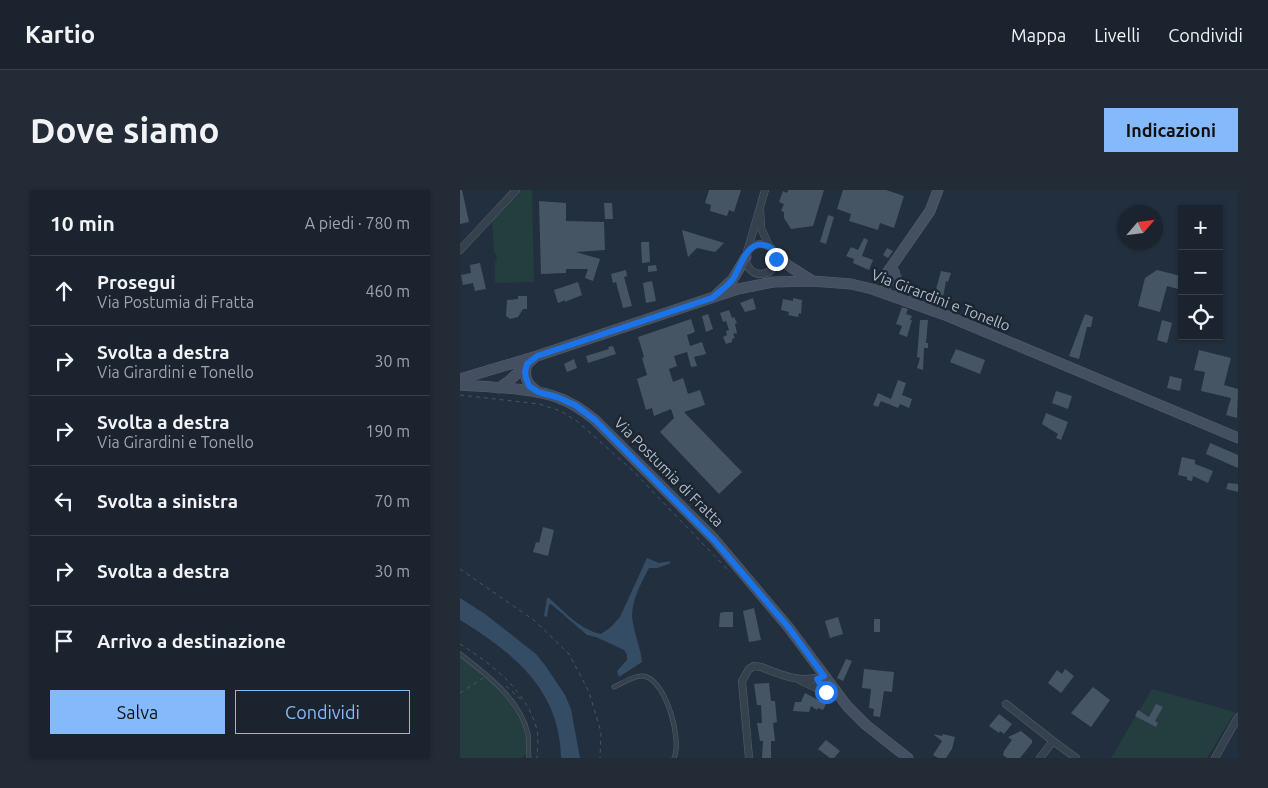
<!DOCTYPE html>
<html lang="it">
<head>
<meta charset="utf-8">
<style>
  body { margin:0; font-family:Ubuntu,sans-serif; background:#232b36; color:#f1f3f6 }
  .controls { position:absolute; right:15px; top:15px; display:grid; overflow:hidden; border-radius:0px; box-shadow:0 1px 4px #0004 }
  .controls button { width:45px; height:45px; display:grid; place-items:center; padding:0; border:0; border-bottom:1px solid #38404a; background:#1a232e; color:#f1f3f6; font:25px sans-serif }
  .compass { position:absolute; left:658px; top:15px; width:45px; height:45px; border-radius:50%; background:#1a232e; box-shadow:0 1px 4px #0004; rotate:62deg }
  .stop { position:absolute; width:15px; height:15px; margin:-11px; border:4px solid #1a73e8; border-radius:50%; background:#fff }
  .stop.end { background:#1a73e8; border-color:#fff; box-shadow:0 1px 5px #0008 }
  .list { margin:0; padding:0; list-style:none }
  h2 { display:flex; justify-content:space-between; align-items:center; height:65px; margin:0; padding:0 20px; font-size:21px }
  h2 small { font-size:16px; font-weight:400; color:#9fa4aa }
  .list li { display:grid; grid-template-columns:32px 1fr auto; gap:15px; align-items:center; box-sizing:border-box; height:70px; padding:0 20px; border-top:1px solid #38404a }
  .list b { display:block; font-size:19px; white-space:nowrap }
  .list p { margin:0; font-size:16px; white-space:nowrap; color:#9fa4aa }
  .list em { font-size:16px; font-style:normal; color:#9fa4aa }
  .actions { display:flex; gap:10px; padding:15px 20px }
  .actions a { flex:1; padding:11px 0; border:1px solid #84b9fc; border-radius:0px; text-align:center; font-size:18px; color:#84b9fc }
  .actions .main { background:#84b9fc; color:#111 }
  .icon { flex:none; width:28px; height:28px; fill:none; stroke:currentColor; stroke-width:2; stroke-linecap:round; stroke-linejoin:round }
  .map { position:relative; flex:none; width:778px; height:568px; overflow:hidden; border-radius:0px }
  header { display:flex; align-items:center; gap:30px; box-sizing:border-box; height:70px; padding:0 25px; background:#1a232e; border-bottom:1px solid #38404a }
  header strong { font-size:24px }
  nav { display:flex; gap:28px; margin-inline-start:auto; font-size:18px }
  .intro { display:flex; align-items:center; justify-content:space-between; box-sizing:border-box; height:120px; padding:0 30px }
  h1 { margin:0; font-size:35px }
  .button { padding:12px 22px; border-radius:0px; background:#84b9fc; color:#111; font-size:18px; font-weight:700 }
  main { display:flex; gap:30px; padding:0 30px }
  aside { flex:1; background:#1a232e; border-radius:0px; box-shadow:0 1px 4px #0004 }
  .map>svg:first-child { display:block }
  .green { fill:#243d3f }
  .water { fill:#354c65 }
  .building { fill:#465564 }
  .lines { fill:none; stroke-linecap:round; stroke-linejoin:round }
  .lane-casing { stroke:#545f6b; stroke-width:5 }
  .street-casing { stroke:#545f6b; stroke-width:8 }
  .secondary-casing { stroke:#545f6b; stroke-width:11 }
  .path { stroke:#425a5c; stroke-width:1; stroke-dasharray:4 4; stroke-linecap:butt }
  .lane { stroke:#36414e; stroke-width:4 }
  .street { stroke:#36414e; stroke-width:7 }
  .secondary { stroke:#445061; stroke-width:10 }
  .route { stroke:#1a73e8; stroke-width:6 }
  .labels { text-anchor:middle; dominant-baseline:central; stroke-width:5; stroke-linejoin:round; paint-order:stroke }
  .street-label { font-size:15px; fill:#b2bcc9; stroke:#1b2632 }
</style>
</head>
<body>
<header>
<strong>Kartio</strong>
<nav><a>Mappa</a><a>Livelli</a><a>Condividi</a></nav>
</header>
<div class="intro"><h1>Dove siamo</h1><a class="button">Indicazioni</a></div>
<main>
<aside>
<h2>10 min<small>A piedi · 780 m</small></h2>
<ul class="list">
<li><svg class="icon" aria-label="ahead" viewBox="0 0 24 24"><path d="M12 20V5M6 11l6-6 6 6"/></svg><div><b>Prosegui</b><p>Via Postumia di Fratta</p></div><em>460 m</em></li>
<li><svg class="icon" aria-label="right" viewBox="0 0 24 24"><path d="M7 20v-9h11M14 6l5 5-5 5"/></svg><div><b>Svolta a destra</b><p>Via Girardini e Tonello</p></div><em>30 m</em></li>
<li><svg class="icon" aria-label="right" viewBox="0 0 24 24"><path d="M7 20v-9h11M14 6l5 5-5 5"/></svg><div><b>Svolta a destra</b><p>Via Girardini e Tonello</p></div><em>190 m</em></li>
<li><svg class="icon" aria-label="left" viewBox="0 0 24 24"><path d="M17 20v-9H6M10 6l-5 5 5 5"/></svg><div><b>Svolta a sinistra</b></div><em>70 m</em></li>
<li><svg class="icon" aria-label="right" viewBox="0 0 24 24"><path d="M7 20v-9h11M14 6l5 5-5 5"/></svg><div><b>Svolta a destra</b></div><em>30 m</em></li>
<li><svg class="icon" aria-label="arrive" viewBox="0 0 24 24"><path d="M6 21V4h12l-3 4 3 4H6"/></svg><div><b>Arrivo a destinazione</b></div></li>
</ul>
<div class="actions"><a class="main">Salva</a><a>Condividi</a></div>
</aside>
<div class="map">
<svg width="778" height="568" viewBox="0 0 778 568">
  <rect width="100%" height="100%" fill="#222f3e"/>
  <!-- green -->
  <g class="green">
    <polygon points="59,0 72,0 74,92 35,93 35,71 37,71 36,63 34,63 32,29"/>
    <path d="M0 464C25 485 59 510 68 543 69 549 68 556 68 563L61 568H0Z"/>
    <polygon points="692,499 775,522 747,568 651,568"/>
  </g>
  <!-- water -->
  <g class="water">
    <path d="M187 368 199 373 211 371 209 374 197 378H189C181 393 169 415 173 433 175 446 181 459 182 472L159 487 157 481 167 470V465L164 460 136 447 127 445 91 414 89 415 87 427 84 426 87 408H89C106 423 119 439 141 444L151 437 160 427Z"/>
    <path d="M0 408 25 424 76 464 85 475 105 505 111 519 120 568H101C100 500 54 463 0 430Z"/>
  </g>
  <!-- building -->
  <g class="building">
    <polygon points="0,0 2,0 9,32 0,34"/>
    <polygon points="249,0 281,0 274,22 269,20 267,26 250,21 251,15 245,13"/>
    <polygon points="328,0 364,0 353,36 331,39 324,28 324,22 321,21 324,14 319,12 323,1 327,3"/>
    <polygon points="383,0 426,0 444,6 434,38 420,33 418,40 389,31 391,24 377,19"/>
    <polygon points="79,11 106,13 106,31 144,32 145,60 116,62 140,69 133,91 125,88 128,79 106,79 106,83 81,84"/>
    <polygon points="144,13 152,13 153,29 145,29"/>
    <polygon points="368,25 374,27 366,54 360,52"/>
    <polygon points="222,40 264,53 255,62 237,58 228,67"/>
    <polygon points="404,48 408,50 402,66 413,70 409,80 393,73 394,69 386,66 391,57 398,60"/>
    <polygon points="181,52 189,52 190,72 182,73"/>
    <polygon points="427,58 433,61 428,68 423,65"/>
    <polygon points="20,73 26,99 15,101 13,93 3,95 1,85 11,83 10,75"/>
    <polygon points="196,75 197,81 188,82 188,76"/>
    <polygon points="166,80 167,86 164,87 172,116 163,118 156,92 153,93 151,84"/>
    <polygon points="697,80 721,86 718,99 707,96 700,122 678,116 685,88"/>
    <polygon points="481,81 491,83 488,92 486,91 482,113 473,110"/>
    <polygon points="192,91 196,111 186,113 183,93"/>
    <polygon points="118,92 122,105 105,112 105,110 98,113 94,100"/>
    <polygon points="58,106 67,106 67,119 63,119 58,127 50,129 46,126 47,110 58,109"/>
    <polygon points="293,108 296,119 285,122 280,113"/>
    <polygon points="333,108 342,110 341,124 339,123 338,127 328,125 329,122 321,120 323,109 333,111"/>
    <polygon points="442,117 448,119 446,124 452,126 450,130 452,130 447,147 439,144 442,136 436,134"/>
    <polygon points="269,120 272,128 274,127 277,133 275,134 277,143 273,144 275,148 272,149 272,152 266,154 263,147 267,145 266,141 269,140 266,131 263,132 260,123"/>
    <polygon points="248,124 253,139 246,142 242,126"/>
    <polygon points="625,124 633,127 631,137 627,137 619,169 609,166"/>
    <polygon points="231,129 235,142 227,145 230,156 242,152 246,164 234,167 237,176 231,177 227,162 214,166 217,176 209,179 213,192 223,188 228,204 240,200 245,215 224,222 282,282 259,304 200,242 214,228 211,219 194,226 192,218 186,220 177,189 187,185 182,168 184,167 178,147"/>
    <polygon points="460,130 468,130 466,153 468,153 468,158 464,158 463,180 457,178 460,168 457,167"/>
    <polygon points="702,130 712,133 707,153 697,150"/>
    <polygon points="153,156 156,164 128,173 126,166 149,159 148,157"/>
    <polygon points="496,159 525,170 520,184 490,172"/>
    <polygon points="739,160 771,168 764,195 778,199 777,228 766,225 771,208 741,201 745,182 734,180"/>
    <polygon points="114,169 117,178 107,182 104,174"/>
    <polygon points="710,186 722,189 720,201 707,198"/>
    <polygon points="438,190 446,193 442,205 452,209 449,218 440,214 438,218 421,211 418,217 413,215 418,203 431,209"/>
    <polygon points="596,201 612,206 608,219 592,213"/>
    <polygon points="586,223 608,232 601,250 596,248 598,244 582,234"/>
    <polygon points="750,253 778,265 778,278 746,264"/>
    <polygon points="722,267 735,270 735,274 753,281 748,293 733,286 732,291 727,290 727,287 718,285"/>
    <polygon points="768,293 778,294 778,302 766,299"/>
    <polygon points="83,337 94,340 88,366 73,362 76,352 79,353"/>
    <polygon points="294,418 301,450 289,452 283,421"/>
    <polygon points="264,422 273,422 273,437 259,437 260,423"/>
    <polygon points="378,427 383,444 370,448 365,431"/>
    <rect x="414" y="429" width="6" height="13"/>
    <polygon points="386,469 392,471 383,491 377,488"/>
    <polygon points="404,479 434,482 432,502 424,501 420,527 413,526 414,519 409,518 411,499 402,498"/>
    <polygon points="605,479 614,486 601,503 588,493 597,480 602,484"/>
    <polygon points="309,493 311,511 315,511 317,532 313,533 315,551 311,551 311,568 302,568 303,551 300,551 297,533 302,533 301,515 297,515 294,494"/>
    <polygon points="633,497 650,510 631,537 611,523"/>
    <polygon points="345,503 366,514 363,520 358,518 357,520 351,516 349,522 333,521 335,512 341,512"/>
    <polygon points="696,514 703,517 695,531 698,533 696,537 675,526 678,520 689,527"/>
    <polygon points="539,524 552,534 544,544 540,541 539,543 529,536"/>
    <polygon points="561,541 572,550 572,553 560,568 547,568 543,565 544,561 552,550 548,547"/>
    <polygon points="473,544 482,546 483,544 495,547 492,559 486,568 478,568 473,565 482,551"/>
    <polygon points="366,550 380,561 374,568 370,568 358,559"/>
  </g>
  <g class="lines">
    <!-- lane casing -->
    <g class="lane-casing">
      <g id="lane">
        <path d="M0 464C27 485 60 509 68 544 69 552 68 560 69 568"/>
        <path d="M154 497C163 493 177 483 187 487 207 495 222 550 214 568"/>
      </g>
    </g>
    <!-- street casing -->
    <g class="street-casing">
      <g id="street">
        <polyline points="300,19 301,38 309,56"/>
        <circle cx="301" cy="69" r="15"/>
        <polyline points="0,60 56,0"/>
        <polyline points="287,62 305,0"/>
        <polyline points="341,491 371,505 379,507"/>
        <polyline points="546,514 593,551"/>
        <path d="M289 568 282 491 289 479 294 476 301 477C321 485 342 494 364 486"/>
        <polyline points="580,568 593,551 616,568"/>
        <polyline points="755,568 778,527"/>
      </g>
    </g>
    <!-- secondary casing -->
    <g class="secondary-casing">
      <g id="secondary">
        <polyline points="315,65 332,78 351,90"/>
        <polyline points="434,82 439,97 450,111"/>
        <polyline points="425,103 427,83 470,21 478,0"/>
        <polyline points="257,104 273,89 286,67"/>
        <path d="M67 174C63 188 67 194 78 202"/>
        <polyline points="0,189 77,166 278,99 313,92 352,91 391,94 412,99 485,125 778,248"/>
        <path d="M0 195C28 197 75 198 99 208 113 213 124 221 135 230L254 349 329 438 387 516 406 535 448 568"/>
        <polyline points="39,198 49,191 74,168"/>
      </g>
    </g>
    <!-- path -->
    <g class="path">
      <polyline points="0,205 79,214 101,221 118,232 172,280 270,382"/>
      <polyline points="0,379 75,431 109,464 129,502 141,542 140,568"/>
      <path d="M0 454C33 475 67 501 77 540 79 549 77 559 77 568"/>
      <polyline points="46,496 64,512"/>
      <polyline points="0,503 23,488"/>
    </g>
    <!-- lane -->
    <use href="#lane" class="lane"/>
    <!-- street -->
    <use href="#street" class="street"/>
    <!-- secondary -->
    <use href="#secondary" class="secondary"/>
  </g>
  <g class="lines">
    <!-- route -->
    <path class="route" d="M316 69C315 62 312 56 304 55 287 50 280 78 273 89 267 97 259 102 252 108L77 166 67 174 65 182 66 188 69 196 78 202 97 207 115 215 135 230 254 350 329 438 364 486 357 489 366 502"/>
  </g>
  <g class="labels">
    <!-- street labels -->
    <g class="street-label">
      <text transform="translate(481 110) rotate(21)">Via Girardini e Tonello</text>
      <text transform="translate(209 282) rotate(45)">Via Postumia di Fratta</text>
    </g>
  </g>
</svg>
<div class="controls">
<button>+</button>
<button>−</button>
<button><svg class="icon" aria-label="locate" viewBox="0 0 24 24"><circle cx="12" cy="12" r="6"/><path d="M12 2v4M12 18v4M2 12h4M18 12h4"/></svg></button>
</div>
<svg class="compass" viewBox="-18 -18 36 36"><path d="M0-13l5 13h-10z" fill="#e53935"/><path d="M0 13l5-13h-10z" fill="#9fa4aa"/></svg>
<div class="stop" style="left:366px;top:502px"></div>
<div class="stop end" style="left:316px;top:69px"></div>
</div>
</main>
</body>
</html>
